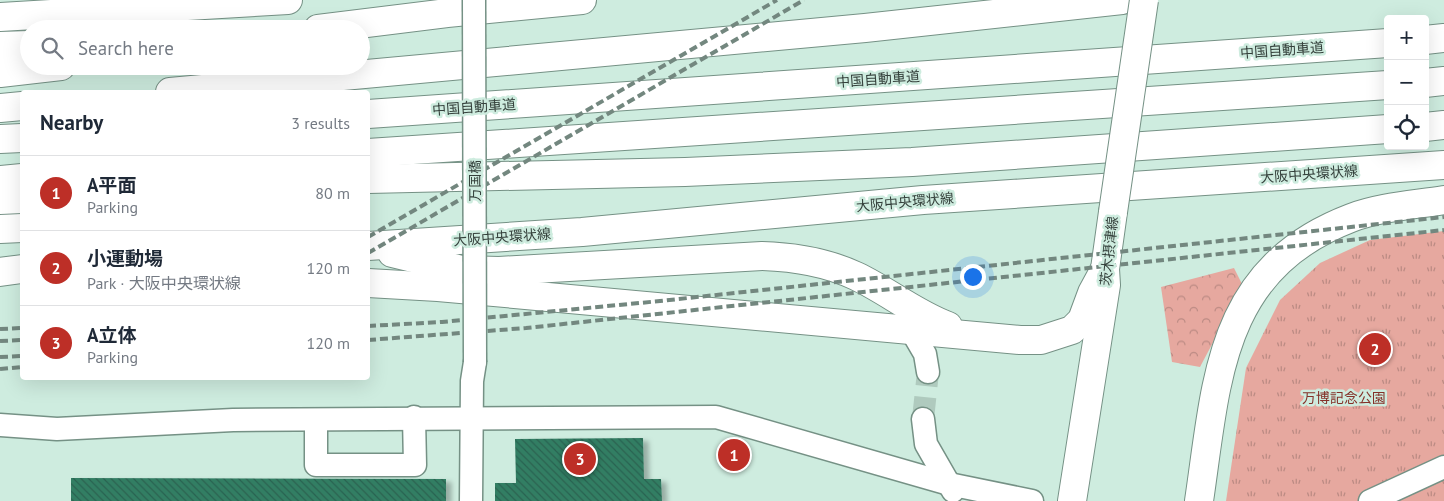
<!DOCTYPE html>
<html lang="en">
<head>
<meta charset="utf-8">
<style>
  body { margin:0; font-family:"PT Sans","Noto Sans JP",sans-serif; background:#f6f6f7; color:#1f2937 }
  .controls { position:absolute; right:15px; top:15px; display:grid; overflow:hidden; border-radius:5px; box-shadow:0 5px 20px #0002 }
  .controls button { width:45px; height:45px; display:grid; place-items:center; padding:0; border:0; border-bottom:1px solid #e0e1e3; background:#fff; color:#1f2937; font:25px sans-serif }
  .you { position:absolute; left:972px; top:276px; width:18px; height:18px; margin:-12px; border:4px solid #fff; border-radius:50%; background:#1a73e8; box-shadow:0 0 0 8px #1a73e833 }
  .badge { display:grid; place-items:center; width:32px; height:32px; border-radius:50%; background:#bd2f27; color:#fff; font-size:16px; font-weight:700 }
  .pin { position:absolute; translate:-50% -50%; border:2px solid #fff; box-shadow:0 1px 5px #0006 }
  .list { margin:0; padding:0; list-style:none }
  h2 { display:flex; justify-content:space-between; align-items:center; height:65px; margin:0; padding:0 20px; font-size:21px }
  h2 small { font-size:16px; font-weight:400; color:#747a83 }
  .list li { display:grid; grid-template-columns:32px 1fr auto; gap:15px; align-items:center; box-sizing:border-box; height:75px; padding:0 20px; border-top:1px solid #e0e1e3 }
  .list b { display:block; font-size:19px; white-space:nowrap }
  .list p { margin:0; font-size:16px; white-space:nowrap; color:#747a83 }
  .list em { font-size:16px; font-style:normal; color:#747a83 }
  .icon { flex:none; width:28px; height:28px; fill:none; stroke:currentColor; stroke-width:2; stroke-linecap:round; stroke-linejoin:round }
  .map { position:relative; flex:none; width:1444px; height:501px; overflow:hidden }
  .search { position:absolute; background:#fff; box-shadow:0 5px 20px #0002; left:20px; top:20px; width:350px; height:55px; display:flex; align-items:center; gap:12px; box-sizing:border-box; padding:0 18px; border-radius:28px; color:#747a83; font-size:19px }
  .panel { position:absolute; background:#fff; box-shadow:0 5px 20px #0002; left:20px; top:90px; width:350px; height:290px; border-radius:5px }
  .map>svg:first-child { display:block }
  .forest { fill:url(#forest-crowns) }
  .park { fill:url(#park-tufts) }
  .building { fill:url(#building-back-hatch); filter:url(#shadow) }
  .lines { fill:none; stroke-linecap:round; stroke-linejoin:round }
  .minor-tunnel { stroke:#afcabe; stroke-width:22; stroke-dasharray:22 11; stroke-linecap:butt }
  .minor-casing { stroke:#759185; stroke-width:25 }
  .major-casing { stroke:#759185; stroke-width:30 }
  .highway-casing { stroke:#759185; stroke-width:30 }
  .minor { stroke:#fff; stroke-width:22 }
  .major { stroke:#fff; stroke-width:28 }
  .highway { stroke:#fff; stroke-width:28 }
  .rail { stroke:#73877f; stroke-width:4; stroke-dasharray:8 4; stroke-linecap:butt }
  .minor-bridge-casing { stroke:#759185; stroke-width:25; stroke-linecap:butt }
  .major-bridge-casing { stroke:#759185; stroke-width:30; stroke-linecap:butt }
  .minor-bridge { stroke:#fff; stroke-width:22 }
  .major-bridge { stroke:#fff; stroke-width:28 }
  .labels { text-anchor:middle; dominant-baseline:central; stroke-width:5; stroke-linejoin:round; paint-order:stroke }
  .street-label { font-size:14px; fill:#34403b; stroke:#ceecdf }
  .park-label { font-size:14px; fill:#843129; stroke:#ceecdf }
</style>
</head>
<body>
<div class="map">
<svg width="1444" height="501" viewBox="0 0 1444 501">
  <defs>
    <pattern id="forest-crowns" width="20" height="18" patternUnits="userSpaceOnUse" patternTransform="scale(1.25)"><rect width="20" height="18" fill="#e6a89f"/><path d="M2 6a3 3 0 1 1 6 0M12 15a3 3 0 1 1 6 0" fill="none" stroke="#bb8a83"/></pattern>
    <pattern id="park-tufts" width="24" height="20" patternUnits="userSpaceOnUse" patternTransform="scale(1.25)"><rect width="24" height="20" fill="#e6a89f"/><path d="M3 7l-1-3M5 7V3M7 7l1-3M15 17l-1-3M17 17v-4M19 17l1-3" fill="none" stroke="#bb8a83"/></pattern>
    <pattern id="building-back-hatch" width="6" height="6" patternUnits="userSpaceOnUse" patternTransform="scale(1.25)"><rect width="6" height="6" fill="#337e64"/><path d="M-1 5l2 2M0 0l6 6M5-1l2 2" fill="none" stroke="#2a6350"/></pattern>
    <filter id="shadow"><feDropShadow dx="5.5" dy="3" stdDeviation="2.5" flood-color="#0004"/></filter>
  </defs>
  <rect width="100%" height="100%" fill="#ceecdf"/>
  <!-- forest -->
  <polygon class="forest" points="1234,268 1243,286 1200,367 1172,362 1161,287"/>
  <!-- park -->
  <polygon class="park" points="1444,231 1444,501 1226,501 1246,368 1280,300 1320,263 1370,240"/>
  <!-- building -->
  <g class="building">
    <polygon points="643,438 644,479 661,479 662,501 495,501 495,483 516,483 515,439"/>
    <polygon points="71,478 446,479 446,501 71,501"/>
  </g>
  <g class="lines">
    <!-- minor-tunnel -->
    <polyline class="minor-tunnel" points="923,419 928,372"/>
    <!-- minor casing -->
    <g class="minor-casing">
      <g id="minor">
        <polyline points="911,330 925,354 928,372"/>
        <polyline points="923,419 926,444 953,491"/>
        <polyline points="316,421 316,465 415,465 414,417"/>
        <polyline points="0,425 57,429 233,420 716,417 949,484 1032,501"/>
        <polyline points="471,501 472,381 475,362"/>
        <polyline points="1370,501 1444,467"/>
      </g>
    </g>
    <!-- major casing -->
    <g class="major-casing">
      <g id="major">
        <polyline points="0,17 288,0"/>
        <polyline points="318,29 447,13 582,0"/>
        <polyline points="0,46 29,45"/>
        <polyline points="368,246 582,232 923,200 1444,165"/>
        <path d="M392 253 462 270 499 271 762 256C795 257 826 262 856 276 888 291 915 314 948 326"/>
        <polyline points="0,272 22,269"/>
        <polyline points="368,283 438,287 1020,340 1041,340 1072,330 1082,320 1092,293 1105,269"/>
        <polyline points="1072,501 1106,285 1105,269 1113,212"/>
        <path d="M1199 501C1217 380 1218 269 1351 218 1380 207 1413 205 1444 200"/>
      </g>
    </g>
    <!-- highway casing -->
    <g class="highway-casing">
      <g id="highway">
        <polyline points="1425,40 1444,38"/>
        <polyline points="0,73 61,66"/>
        <polyline points="1425,83 1444,81"/>
        <polyline points="170,92 865,28 1122,0"/>
        <polyline points="0,108 22,106"/>
        <polyline points="368,114 1388,43"/>
        <polyline points="1425,127 1444,125"/>
        <polyline points="0,139 22,138"/>
        <polyline points="368,153 1388,85"/>
        <polyline points="368,179 685,172 912,162 1388,129"/>
        <polyline points="0,180 22,178"/>
        <polyline points="0,200 22,199"/>
        <polyline points="0,229 22,228"/>
      </g>
    </g>
    <!-- minor -->
    <use href="#minor" class="minor"/>
    <!-- major -->
    <use href="#major" class="major"/>
    <!-- highway -->
    <use href="#highway" class="highway"/>
    <!-- rail -->
    <g class="rail">
      <polyline points="368,237 777,0"/>
      <polyline points="368,253 804,0"/>
      <polyline points="368,326 442,322 660,301 1444,217"/>
      <polyline points="0,329 22,328"/>
      <polyline points="368,340 526,328 1444,230"/>
      <polyline points="0,341 22,340"/>
      <polyline points="0,357 22,356"/>
      <polyline points="0,369 22,367"/>
    </g>
    <!-- minor-bridge casing -->
    <g class="minor-bridge-casing">
      <polyline id="minor-bridge" points="474,0 475,362"/>
    </g>
    <!-- major-bridge casing -->
    <g class="major-bridge-casing">
      <polyline id="major-bridge" points="1113,212 1144,0"/>
    </g>
    <!-- minor-bridge -->
    <use href="#minor-bridge" class="minor-bridge"/>
    <!-- major-bridge -->
    <use href="#major-bridge" class="major-bridge"/>
  </g>
  <g class="labels">
    <!-- street labels -->
    <g class="street-label">
      <text transform="translate(1282 50) rotate(-4)">中国自動車道</text>
      <text transform="translate(878 79) rotate(-4)">中国自動車道</text>
      <text transform="translate(474 107) rotate(-4)">中国自動車道</text>
      <text transform="translate(1309 174) rotate(-4)">大阪中央環状線</text>
      <text transform="translate(475 181) rotate(-90)">万国橋</text>
      <text transform="translate(905 202) rotate(-5)">大阪中央環状線</text>
      <text transform="translate(502 237) rotate(-4)">大阪中央環状線</text>
      <text transform="translate(1109 251) rotate(-84)">茨木摂津線</text>
    </g>
    <!-- park labels -->
    <g class="park-label">
      <text x="1344" y="398">万博記念公園</text>
    </g>
  </g>
</svg>
<div class="controls">
<button>+</button>
<button>−</button>
<button><svg class="icon" aria-label="locate" viewBox="0 0 24 24"><circle cx="12" cy="12" r="6"/><path d="M12 2v4M12 18v4M2 12h4M18 12h4"/></svg></button>
</div>
<div class="you"></div>
<div class="pin badge" style="left:734px;top:455px">1</div>
<div class="pin badge" style="left:1375px;top:349px">2</div>
<div class="pin badge" style="left:580px;top:459px">3</div>
<div class="search"><svg class="icon" aria-label="search" viewBox="0 0 24 24"><circle cx="10" cy="10" r="6"/><path d="M15 15l6 6"/></svg>Search here</div>
<section class="panel">
<h2>Nearby<small>3 results</small></h2>
<ul class="list">
<li><span class="badge">1</span><div><b>A平面</b><p>Parking</p></div><em>80 m</em></li>
<li><span class="badge">2</span><div><b>小運動場</b><p>Park · 大阪中央環状線</p></div><em>120 m</em></li>
<li><span class="badge">3</span><div><b>A立体</b><p>Parking</p></div><em>120 m</em></li>
</ul>
</section>
</div>
</body>
</html>
